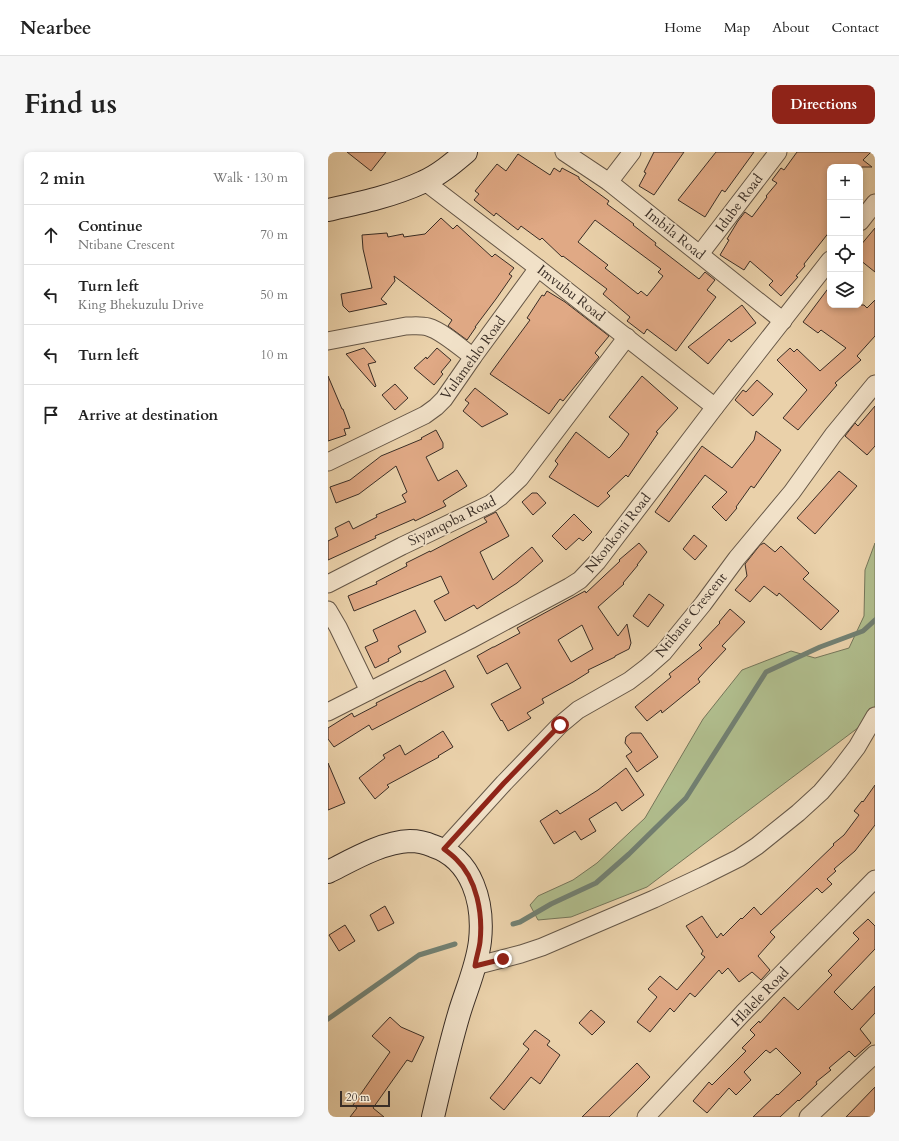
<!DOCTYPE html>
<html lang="en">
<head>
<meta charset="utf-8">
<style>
  body { margin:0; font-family:Cardo,serif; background:#f6f6f6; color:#222 }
  .controls { position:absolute; right:12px; top:12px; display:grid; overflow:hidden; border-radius:8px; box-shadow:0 2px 6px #0003 }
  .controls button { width:36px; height:36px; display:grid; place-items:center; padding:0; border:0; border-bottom:1px solid #e0e0e0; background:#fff; color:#222; font:20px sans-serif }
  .scale { position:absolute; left:12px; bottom:10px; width:50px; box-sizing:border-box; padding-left:4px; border:2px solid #3a2e26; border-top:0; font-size:11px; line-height:14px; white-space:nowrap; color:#3a2e26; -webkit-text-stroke:3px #f1e1c8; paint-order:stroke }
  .stop { position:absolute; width:12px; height:12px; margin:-9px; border:3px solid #8f2418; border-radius:50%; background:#fff }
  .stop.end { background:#8f2418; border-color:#fff; box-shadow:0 1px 4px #0008 }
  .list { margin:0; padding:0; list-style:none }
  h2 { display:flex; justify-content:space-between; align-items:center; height:52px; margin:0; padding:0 16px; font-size:17px }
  h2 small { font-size:13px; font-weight:400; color:#767676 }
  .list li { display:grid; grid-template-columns:26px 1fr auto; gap:12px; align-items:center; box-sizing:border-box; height:60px; padding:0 16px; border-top:1px solid #e0e0e0 }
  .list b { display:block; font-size:15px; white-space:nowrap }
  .list p { margin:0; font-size:13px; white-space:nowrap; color:#767676 }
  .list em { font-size:13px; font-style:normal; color:#767676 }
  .icon { flex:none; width:22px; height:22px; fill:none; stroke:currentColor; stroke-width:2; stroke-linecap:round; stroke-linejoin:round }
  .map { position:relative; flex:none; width:547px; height:965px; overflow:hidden; border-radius:8px }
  header { display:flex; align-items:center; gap:24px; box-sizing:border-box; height:56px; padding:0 20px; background:#fff; border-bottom:1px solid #e0e0e0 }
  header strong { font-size:19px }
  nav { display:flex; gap:22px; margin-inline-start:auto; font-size:14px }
  .intro { display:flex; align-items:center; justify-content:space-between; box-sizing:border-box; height:96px; padding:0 24px }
  h1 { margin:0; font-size:28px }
  .button { padding:10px 18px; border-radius:8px; background:#8f2418; color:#fff; font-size:14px; font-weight:700 }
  main { display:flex; gap:24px; padding:0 24px }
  aside { flex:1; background:#fff; border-radius:8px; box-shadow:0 2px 6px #0003 }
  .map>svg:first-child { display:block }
  .green { fill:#b0bd8d; stroke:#75765a }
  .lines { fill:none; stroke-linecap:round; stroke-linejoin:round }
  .stream { stroke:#728072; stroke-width:5 }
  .building { fill:#e0a985; stroke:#3a2e26; fill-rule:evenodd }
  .street-casing { stroke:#665747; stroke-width:19 }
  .secondary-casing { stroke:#3a2e26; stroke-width:24 }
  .street { stroke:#f1e1c8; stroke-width:17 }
  .secondary { stroke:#f1e1c8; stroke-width:22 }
  .route { stroke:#8f2418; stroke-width:5 }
  .labels { text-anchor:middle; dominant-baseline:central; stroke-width:3.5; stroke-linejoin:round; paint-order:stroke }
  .street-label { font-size:14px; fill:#3a2e26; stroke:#f1e1c8 }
</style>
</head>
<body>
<header>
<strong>Nearbee</strong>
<nav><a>Home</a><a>Map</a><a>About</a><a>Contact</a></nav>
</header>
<div class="intro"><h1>Find us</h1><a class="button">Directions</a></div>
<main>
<aside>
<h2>2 min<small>Walk · 130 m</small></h2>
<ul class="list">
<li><svg class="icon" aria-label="ahead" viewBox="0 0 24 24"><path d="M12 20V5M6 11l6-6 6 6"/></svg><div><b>Continue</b><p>Ntibane Crescent</p></div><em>70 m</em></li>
<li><svg class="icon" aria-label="left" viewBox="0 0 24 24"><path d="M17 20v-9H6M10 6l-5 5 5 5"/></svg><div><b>Turn left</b><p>King Bhekuzulu Drive</p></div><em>50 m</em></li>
<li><svg class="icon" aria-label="left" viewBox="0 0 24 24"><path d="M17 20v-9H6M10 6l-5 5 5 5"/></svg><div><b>Turn left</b></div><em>10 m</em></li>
<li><svg class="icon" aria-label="arrive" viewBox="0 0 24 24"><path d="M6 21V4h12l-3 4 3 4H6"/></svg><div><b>Arrive at destination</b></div></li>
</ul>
</aside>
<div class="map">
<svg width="547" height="965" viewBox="0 0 547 965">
  <rect width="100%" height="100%" fill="#ead1aa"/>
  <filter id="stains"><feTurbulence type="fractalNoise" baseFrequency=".005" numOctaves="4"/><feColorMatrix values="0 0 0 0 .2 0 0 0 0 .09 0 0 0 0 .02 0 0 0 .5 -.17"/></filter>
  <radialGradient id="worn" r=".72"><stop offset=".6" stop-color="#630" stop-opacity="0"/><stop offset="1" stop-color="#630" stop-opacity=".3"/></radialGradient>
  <!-- green -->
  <polygon class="green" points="547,391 547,563 319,735 243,765 210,768 202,753 210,744 245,728 269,711 317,666 375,567 414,518 463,499 487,506 521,496 536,464 537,418"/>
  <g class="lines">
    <!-- stream -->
    <g class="stream">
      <polyline points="185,772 192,770 223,752 268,731 301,702 358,646 438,520 492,495 535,479 547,468"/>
      <polyline points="0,867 91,803 127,792"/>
    </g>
  </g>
  <!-- building -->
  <g class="building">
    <polygon points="19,0 58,0 43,19"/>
    <polygon points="326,0 356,0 326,43 311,34 318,21 316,20"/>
    <polygon points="388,0 426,0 397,40 394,38 377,65 350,48"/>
    <polygon points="469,0 543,0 535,8 544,15 502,15 502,79 476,112 477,114 468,124 470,125 453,144 441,133 445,129 422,109 416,118 392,103 401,88 399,87 410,69 417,60 424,65 439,45 438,44 449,31 444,28 453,16 456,18"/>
    <path d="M190 2 222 23 226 16 232 20 234 16 251 25V27L281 49 279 52 306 72 305 73 328 91 327 93 371 127 377 120 387 128 379 138 388 145 348 199 319 177 316 182 299 169 302 165 275 142 279 137 235 104 234 105 214 86 212 88 193 74 190 78 168 61 166 64 146 48 151 42 147 39 169 12 178 19ZM267 68 333 117 330 120 335 124 319 144 313 139 310 142 277 116 280 113 250 90Z"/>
    <polygon points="113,66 125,77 129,73 164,105 167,102 186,116 181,122 184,124 168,147 147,175 148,175 139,188 120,174 124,168 66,124 67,129 53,147 59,152 21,160 15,154 13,142 44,136 35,97 34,83 59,81 60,85 75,82 76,85 97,82"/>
    <polygon points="547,76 547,120 532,108 532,94"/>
    <polygon points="502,134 502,153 536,153 539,156 547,148 547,184 529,204 533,208 507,231 509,233 470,278 455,266 479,238 449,208 462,196 466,200 469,197 492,219 518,196 493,178 490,181 475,170"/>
    <polygon points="219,139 237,150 281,184 267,201 271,205 235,249 232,247 221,262 162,222 202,168 199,166 214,143 216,144"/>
    <polygon points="414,153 428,171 403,190 401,187 380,212 360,195"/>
    <polygon points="36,196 48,210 40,212 48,234 47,235 18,202"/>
    <polygon points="109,196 123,208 113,220 115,222 106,233 86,216 98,205 99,207"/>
    <polygon points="0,224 14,257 15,257 22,276 16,277 18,283 0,289"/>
    <polygon points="314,224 350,256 328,280 330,281 300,325 298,323 279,341 282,344 270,355 221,325 230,312 227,309 248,280 281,306 292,295 301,282 281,265"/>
    <polygon points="429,228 445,242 425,264 407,248 415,238 418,240"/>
    <polygon points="67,232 80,246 67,258 54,243"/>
    <polygon points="147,236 180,262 154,275 135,259 141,251 137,248"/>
    <polygon points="547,254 547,294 539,303 517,284 527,271 530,274"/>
    <polygon points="108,278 115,291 115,296 98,305 110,329 129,318 139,334 115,349 118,354 87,369 86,367 47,384 48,386 0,408 0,389 10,384 7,376 21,369 25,377 49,365 48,363 78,350 74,343 79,340 68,314 31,342 8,351 2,335 22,328 53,304 94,287 93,286"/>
    <polygon points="428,279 453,298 426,336 423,334 408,355 409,356 398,369 384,355 399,340 377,323 341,370 327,360 374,294 404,316 426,288"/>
    <polygon points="511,319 529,334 487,382 469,366"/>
    <polygon points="204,341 209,341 218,351 205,363 194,350"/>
    <polygon points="168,360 181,384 152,400 165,428 204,395 215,409 189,431 149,457 146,453 117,469 106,449 121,441 113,424 26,459 20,444 49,432 48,430 79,414 78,411 102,399 102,400 159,370 156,366"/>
    <polygon points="246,362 264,380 255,389 251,386 238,398 224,384"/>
    <polygon points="366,383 379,394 367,408 355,397"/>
    <path d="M311 391 319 400 309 413H310L295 431 296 432 270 455 290 484 299 472 303 491 301 497 287 504V505L260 518 261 520 245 530 214 547 216 551 199 561 203 566 180 579 174 568 173 569 163 552 193 536 179 511 159 522 149 504 165 495H166L192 481 189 476 257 439 258 441 292 409 291 408ZM254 473 265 497 243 510 230 488Z"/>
    <polygon points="436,391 447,400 453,394 481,421 475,427 511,459 493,478 451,441 449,444 436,434 422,450 407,438 419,424 417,412 432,393"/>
    <polygon points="321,442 336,453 320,475 305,464"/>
    <polygon points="402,457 417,470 394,494 398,497 370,527 372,530 334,561 333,558 319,569 307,555 343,525 341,522 374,496 371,493 392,471 391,470"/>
    <polygon points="87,458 98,480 70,494 73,500 60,507 61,509 47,516 37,495 50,489 45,478"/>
    <polygon points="117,518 126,535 44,578 41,573 6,595 0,587 0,576 24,561 26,565 49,553 48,551 92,529 93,530"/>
    <polygon points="115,579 125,595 110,604 111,605 59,633 61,635 47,647 31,626 57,606 55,603 72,593 77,603"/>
    <polygon points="303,581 313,581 330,605 309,620 298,604 304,600 297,591 298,585"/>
    <polygon points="0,611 17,651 0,658"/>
    <polygon points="298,616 316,643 294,659 288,650 261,667 268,679 253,688 247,679 226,692 212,669 229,658 232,662 270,638"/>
    <polygon points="547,633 547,673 527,699 506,717 508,719 499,727 504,732 494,741 489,736 442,780 447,785 430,804 442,818 433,828 424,820 411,830 400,816 394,822 391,818 367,845 362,841 346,860 342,856 322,880 309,870 329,845 320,837 332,824 349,838 377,805 373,802 375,799 358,774 374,764 389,786 393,781 395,784 413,766 414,767 426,755 433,763 506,693 505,692 516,683 531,663 526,659 534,649 535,650"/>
    <polygon points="57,754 66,771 50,779 42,763"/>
    <polygon points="540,767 547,774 547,797 506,840 524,858 547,834 547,861 532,877 543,891 527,905 521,899 501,916 503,918 488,930 489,932 471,949 470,948 452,965 425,965 449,942 450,943 473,921 448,896 442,901 438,898 416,920 423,928 408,943 401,936 379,961 365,949 381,930 384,933 418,899 414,896 427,883 422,878 431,869 432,871 456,845 470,858 504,823 500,819 531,787 525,781"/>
    <polygon points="17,773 27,789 11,799 1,783"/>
    <polygon points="263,858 277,870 264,883 251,871"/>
    <polygon points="62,865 73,875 96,885 84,910 79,908 45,956 56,965 22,965 29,956 25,953 62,900 44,884"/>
    <polygon points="207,878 222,889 219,893 232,903 212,932 203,925 176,958 162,946 176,929 201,897 195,892"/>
    <polygon points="309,911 322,925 311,936 281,965 254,965"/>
    <polygon points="547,935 547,965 518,965"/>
  </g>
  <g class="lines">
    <!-- street casing -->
    <g class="street-casing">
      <g id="street">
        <polyline points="236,0 281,30 455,169"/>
        <polyline points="96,29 210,116 387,255"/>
        <polyline points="281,30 304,0"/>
        <polyline points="532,70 547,51"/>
        <polyline points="372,102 450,0"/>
        <path d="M0 189 78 174C86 174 93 173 100 175 114 179 133 196 145 205"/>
        <polyline points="0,310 97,263 108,255 116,247 145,205 210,116"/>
        <polyline points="0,432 74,394 162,352 172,345 192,326 299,185"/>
        <polyline points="0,458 10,475 41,539"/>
        <polyline points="0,560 142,488 241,435 252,428 269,410 387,255 502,108"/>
        <polyline points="116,697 176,631 232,573 250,558 301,529 318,516 335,501 375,452 409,406 464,340 505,283 547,232"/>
        <polyline points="147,814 193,802 214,795 326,747 375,724 411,706 429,694 470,661 493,640 510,620 529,595 547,564"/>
        <polyline points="318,965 415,861 547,727"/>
        <polyline points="480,965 547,902"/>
      </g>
    </g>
    <!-- secondary casing -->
    <g class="secondary-casing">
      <g id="secondary">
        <path d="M0 58C32 51 65 44 95 30 111 23 125 11 138 0"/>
        <path d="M0 720C24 708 54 690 82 689 90 689 98 691 105 694 145 707 156 752 152 789 149 815 138 838 131 862 121 896 113 931 105 965"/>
      </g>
    </g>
    <!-- street -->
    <use href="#street" class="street"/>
    <!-- secondary -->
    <use href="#secondary" class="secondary"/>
  </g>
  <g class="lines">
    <!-- route -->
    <path class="route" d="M175 807 147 814C148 806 151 798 152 790 155 762 149 727 128 707 124 703 120 700 116 697L176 631 232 573"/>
  </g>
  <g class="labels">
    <!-- street labels -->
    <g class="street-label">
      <text transform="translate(411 51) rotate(-53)">Idube Road</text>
      <text transform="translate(347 82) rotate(39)">Imbila Road</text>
      <text transform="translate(243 141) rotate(38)">Imvubu Road</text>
      <text transform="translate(145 206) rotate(-54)">Vulamehlo Road</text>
      <text transform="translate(124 369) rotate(-26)">Siyanqoba Road</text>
      <text transform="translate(290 381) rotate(-52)">Nkonkoni Road</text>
      <text transform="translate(363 463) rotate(-51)">Ntibane Crescent</text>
      <text transform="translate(432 845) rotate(-46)">Hlalele Road</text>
    </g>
  </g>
  <rect width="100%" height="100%" filter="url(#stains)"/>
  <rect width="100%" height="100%" fill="url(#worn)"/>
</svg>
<div class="controls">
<button>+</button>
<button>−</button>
<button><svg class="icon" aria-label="locate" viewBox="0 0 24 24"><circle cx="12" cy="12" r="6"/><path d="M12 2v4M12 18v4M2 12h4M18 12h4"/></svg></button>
<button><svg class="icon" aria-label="layers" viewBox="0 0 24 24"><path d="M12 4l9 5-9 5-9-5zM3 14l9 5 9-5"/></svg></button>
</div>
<div class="scale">20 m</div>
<div class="stop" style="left:232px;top:573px"></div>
<div class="stop end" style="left:175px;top:807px"></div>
</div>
</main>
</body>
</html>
